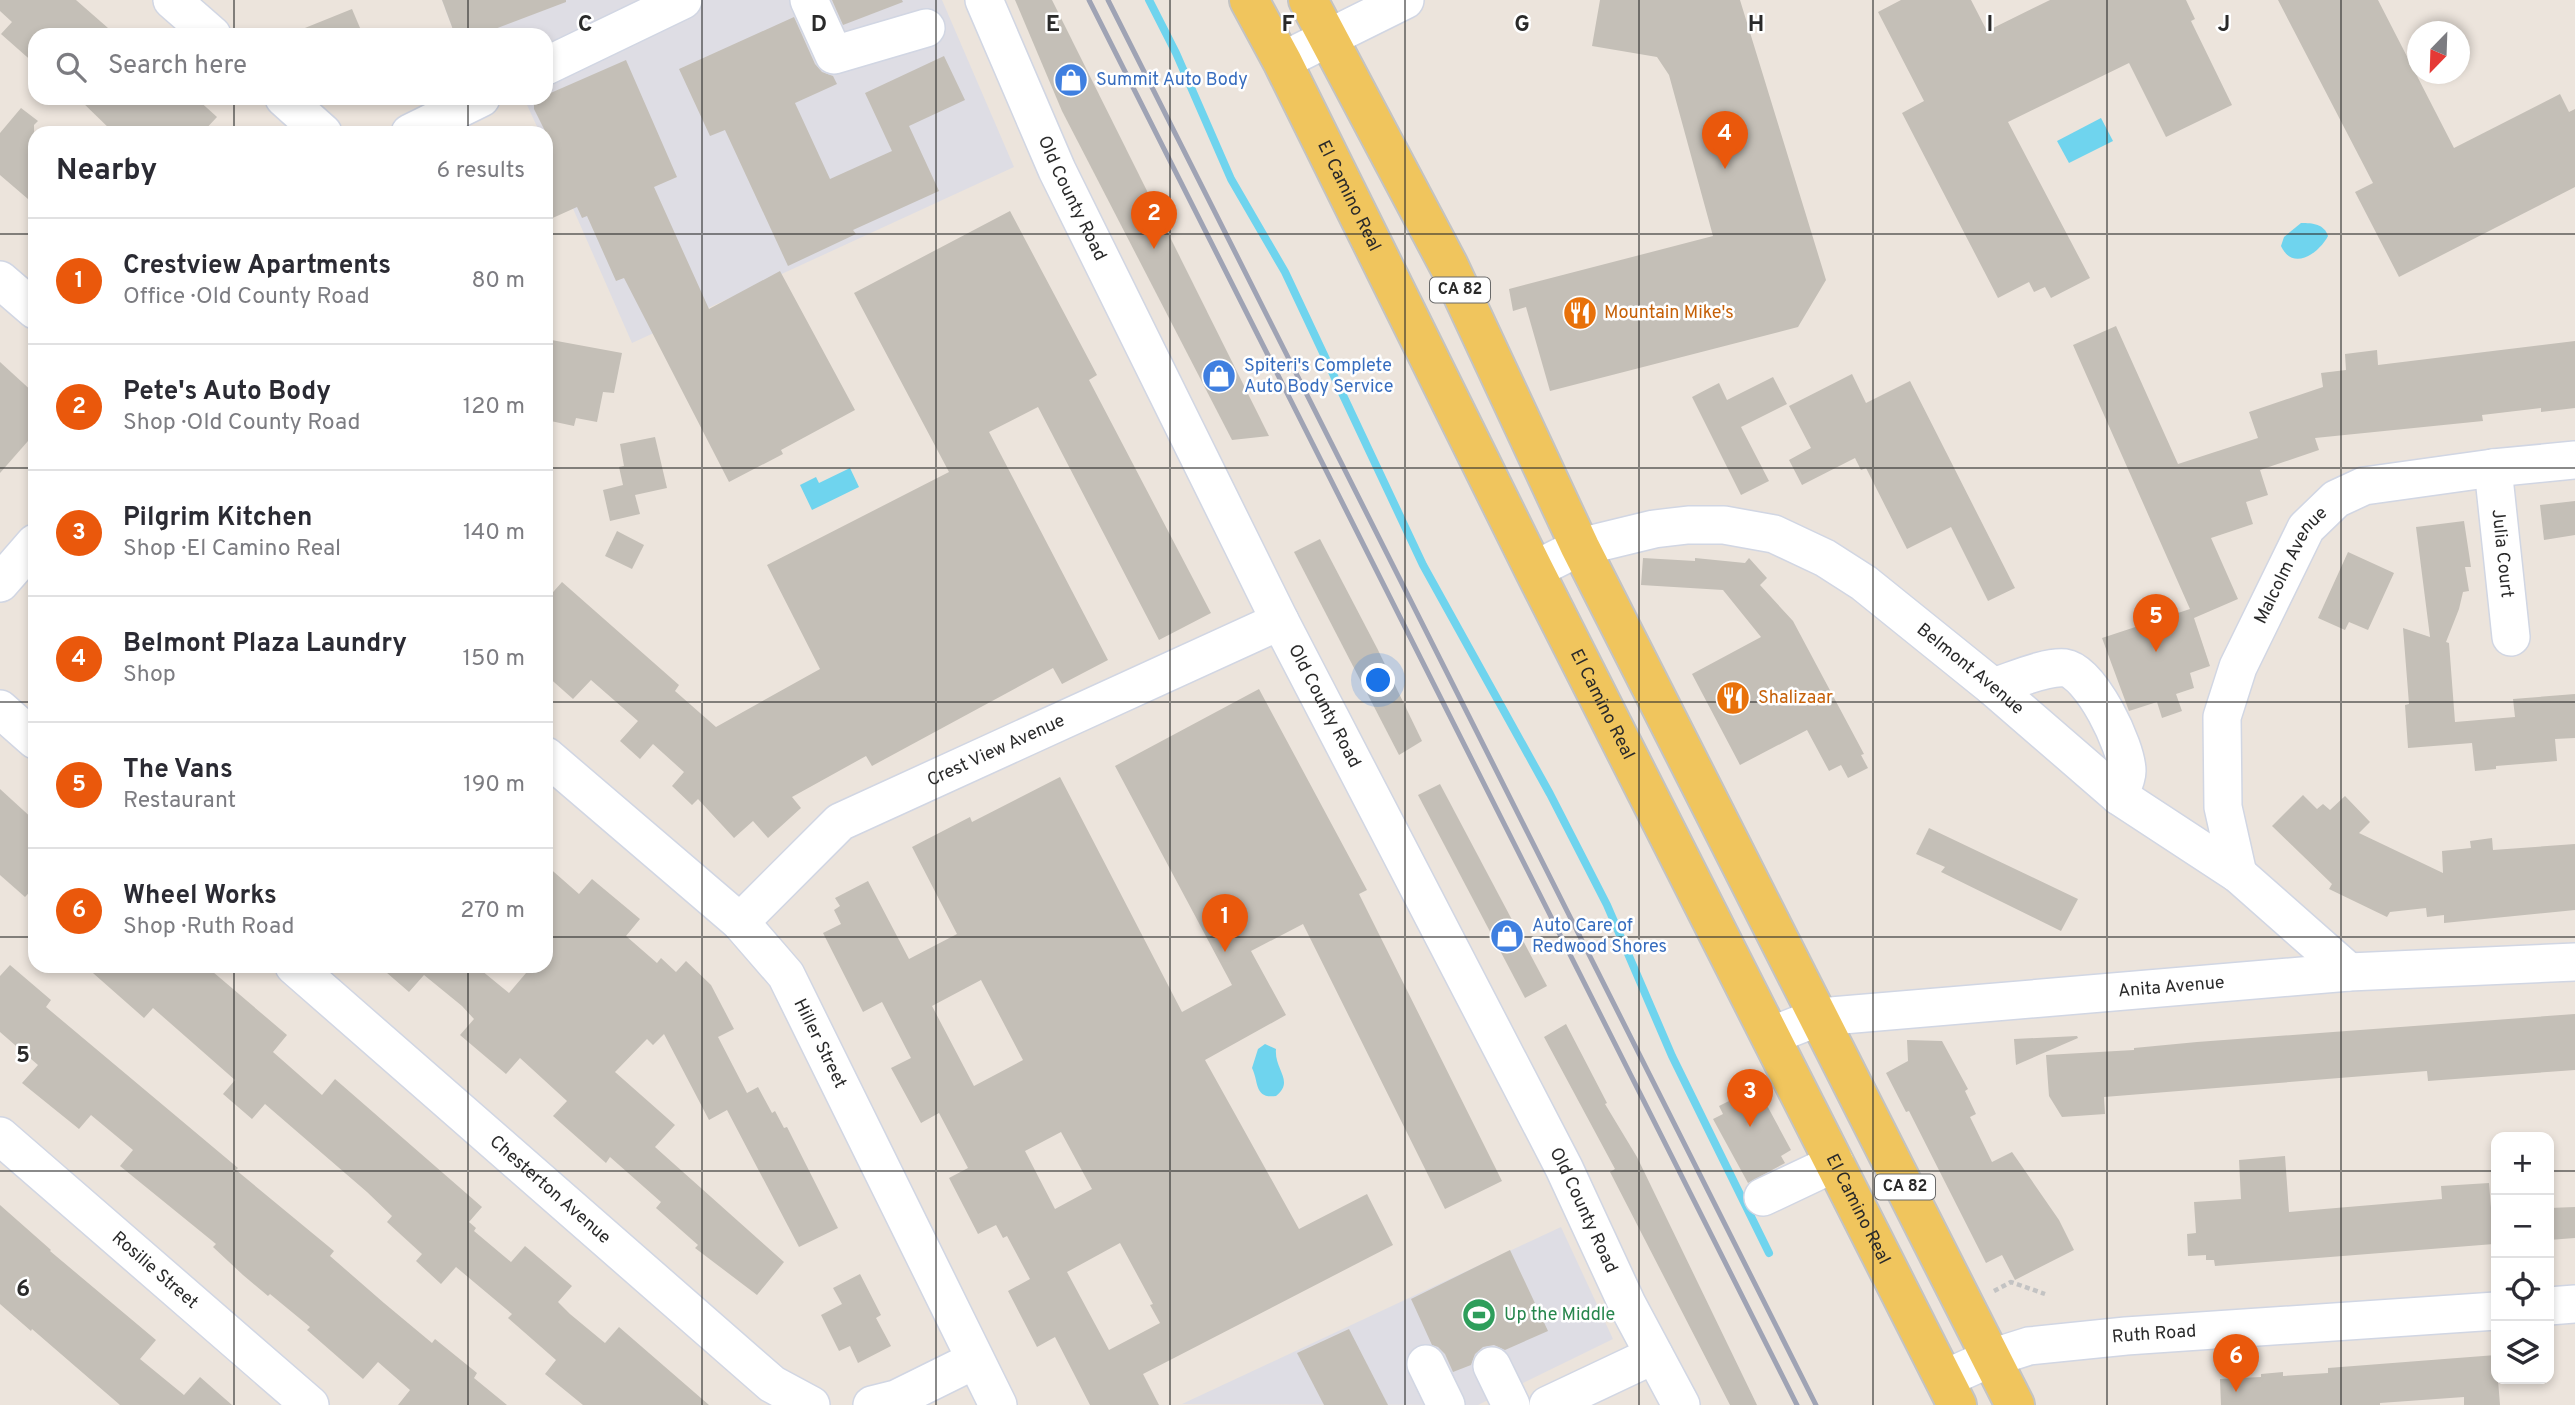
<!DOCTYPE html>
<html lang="en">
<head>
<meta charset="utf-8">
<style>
  body { margin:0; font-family:Overpass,sans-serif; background:#f7f7f7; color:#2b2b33 }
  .controls { position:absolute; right:21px; bottom:21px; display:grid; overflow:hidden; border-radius:14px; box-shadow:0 4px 10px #0003 }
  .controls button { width:63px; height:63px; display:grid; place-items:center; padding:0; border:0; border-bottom:2px solid #e1e1e2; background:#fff; color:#2b2b33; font:35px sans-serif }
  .compass { position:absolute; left:2407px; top:21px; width:63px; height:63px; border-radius:50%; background:#fff; box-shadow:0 4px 10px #0003; rotate:203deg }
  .you { position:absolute; left:1379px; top:681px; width:24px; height:24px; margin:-18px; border:5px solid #fff; border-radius:50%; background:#1a73e8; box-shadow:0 0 0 10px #1a73e833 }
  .badge { display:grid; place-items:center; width:46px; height:46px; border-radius:50%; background:#ea580c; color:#fff; font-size:23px; font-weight:700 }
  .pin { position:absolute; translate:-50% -58px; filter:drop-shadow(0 2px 4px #0008) }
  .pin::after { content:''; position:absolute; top:37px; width:24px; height:21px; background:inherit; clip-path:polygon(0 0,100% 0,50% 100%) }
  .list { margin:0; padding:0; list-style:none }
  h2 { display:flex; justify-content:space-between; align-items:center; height:91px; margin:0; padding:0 28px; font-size:30px }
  h2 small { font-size:23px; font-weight:400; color:#7c7c81 }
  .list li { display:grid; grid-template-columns:46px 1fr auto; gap:21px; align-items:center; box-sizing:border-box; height:126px; padding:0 28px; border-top:2px solid #e1e1e2 }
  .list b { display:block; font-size:26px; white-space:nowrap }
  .list p { margin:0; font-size:23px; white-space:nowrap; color:#7c7c81 }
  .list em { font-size:23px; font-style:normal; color:#7c7c81 }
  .icon { flex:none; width:38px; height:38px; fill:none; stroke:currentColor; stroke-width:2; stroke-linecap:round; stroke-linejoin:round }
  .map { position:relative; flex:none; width:2575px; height:1405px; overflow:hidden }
  .search { position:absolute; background:#fff; box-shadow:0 4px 10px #0003; left:28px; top:28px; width:525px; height:77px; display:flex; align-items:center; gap:18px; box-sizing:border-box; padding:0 24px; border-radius:21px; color:#7c7c81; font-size:26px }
  .panel { position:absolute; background:#fff; box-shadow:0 4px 10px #0003; left:28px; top:126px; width:525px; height:847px; border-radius:21px }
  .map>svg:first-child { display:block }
  .industrial { fill:#dedde4 }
  .water { fill:#6fd4ee }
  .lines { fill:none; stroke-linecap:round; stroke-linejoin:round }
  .stream { stroke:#6fd4ee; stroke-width:8 }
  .building { fill:#c4bfb7; fill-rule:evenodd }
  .minor-casing { stroke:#d1d6e3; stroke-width:40 }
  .major-casing { stroke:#c3c3c3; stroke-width:42 }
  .path { stroke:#c3c3c3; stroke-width:4.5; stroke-dasharray:5 3.5; stroke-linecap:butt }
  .minor { stroke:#fff; stroke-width:37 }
  .major { stroke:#f0c55d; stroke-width:38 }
  .rail { stroke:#9fa3b4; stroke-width:5 }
  .grid { fill:none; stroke:#2a2a2a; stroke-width:2; stroke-opacity:0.55 }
  .labels { text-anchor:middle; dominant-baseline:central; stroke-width:5; stroke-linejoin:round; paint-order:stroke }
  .shield { fill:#fff; stroke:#6a6a6a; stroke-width:2 }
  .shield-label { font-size:16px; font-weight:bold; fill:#2a2a2a }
  .shop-label { font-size:18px; fill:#366cbe; stroke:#fff; text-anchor:start }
  .street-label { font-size:18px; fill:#2a2a2a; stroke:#fff }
  .food-label { font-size:18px; fill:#c56008; stroke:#fff; text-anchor:start }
  .leisure-label { font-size:18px; fill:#27864d; stroke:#fff; text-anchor:start }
  .grid-label { font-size:23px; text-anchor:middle; font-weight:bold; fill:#2a2a2a; stroke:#fff; stroke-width:5; stroke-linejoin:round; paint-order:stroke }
</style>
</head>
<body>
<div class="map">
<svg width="2575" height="1405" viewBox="0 0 2575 1405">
  <rect width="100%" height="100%" fill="#ece4dc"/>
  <!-- industrial -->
  <g class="industrial">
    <polygon points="442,0 942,0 1014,167 632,343 546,147 546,133 540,133 527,105 516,98 546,98 546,35 455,35"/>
    <polygon points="1561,1227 1613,1339 1478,1405 1182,1404"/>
  </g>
  <!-- water -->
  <g class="water">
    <polygon points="2101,118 2113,141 2069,163 2057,141"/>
    <path d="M2301 223C2313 223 2324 224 2328 236 2319 253 2293 272 2281 246L2284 237Z"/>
    <polygon points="850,468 859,487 812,510 800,485 816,477 819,483"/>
    <path d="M1265 1044 1276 1049C1274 1070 1295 1081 1276 1096 1254 1099 1259 1082 1252 1068L1258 1049Z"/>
  </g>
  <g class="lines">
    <!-- stream -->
    <polyline class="stream" points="1149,0 1176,53 1231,179 1285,272 1423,565 1550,794 1607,905 1672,1056 1769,1253"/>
  </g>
  <!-- building -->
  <g class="building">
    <polygon points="0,0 76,0 116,35 35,35 35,64 1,34 12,22 0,11"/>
    <polygon points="442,0 566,0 566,2 479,35 455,35"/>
    <polygon points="832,0 902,0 903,2 843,25"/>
    <polygon points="1015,0 1052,0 1269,436 1232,440 1062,111"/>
    <polygon points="1600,0 1740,0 1826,280 1798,327 1550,391 1526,307 1513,311 1509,289 1713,236 1669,75 1657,57 1592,46"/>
    <polygon points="1901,0 1971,0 1987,31 2050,0 2186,0 2195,19 2191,21 2232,105 2166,137 2129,63 2008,122 2090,278 2051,298 2045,287 2034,292 2029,282 1998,298 1902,113 1924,101 1878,12"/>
    <polygon points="2278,0 2378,0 2454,148 2560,94 2569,112 2575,109 2575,187 2399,277 2355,192 2373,183"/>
    <polygon points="352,9 363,35 290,35 290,34"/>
    <polygon points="794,17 815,64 822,72 833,76 837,84 795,103 830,179 892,151 865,93 944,56 965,100 909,126 939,191 853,230 856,234 788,266 725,130 710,136 679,69"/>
    <polygon points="626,60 677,177 654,187 709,309 780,271 855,410 781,450 783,454 729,482 624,278 616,281 587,216 582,218 577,207 546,221 546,133 534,109 534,101 546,98 546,95"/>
    <polygon points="78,98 196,98 217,117 202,133 114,133"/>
    <polygon points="21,108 38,121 34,125 35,205 0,175 0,133"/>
    <polygon points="1010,211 1097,375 1089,380 1211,613 1159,640 1038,407 989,432 1108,660 1062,684 1053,668 872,766 866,756 792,797 801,808 768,838 753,821 734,838 698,799 692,805 672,786 684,772 653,744 640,759 620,741 638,721 591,680 573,699 546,675 546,600 562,582 679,685 675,691 716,727 820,669 767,565 949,472 854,293"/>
    <polygon points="2116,326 2178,464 2258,438 2249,412 2323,387 2321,373 2346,370 2345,354 2377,350 2378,365 2575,341 2575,408 2541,412 2541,408 2482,415 2483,421 2315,438 2319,450 2260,470 2268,495 2246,502 2253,524 2211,538 2238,599 2194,618 2210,666 2190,673 2194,688 2176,694 2182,711 2162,718 2157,702 2129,711 2102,638 2190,609 2073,345"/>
    <polygon points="546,339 622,353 614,393 603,392 597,422 576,418 574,426 546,420"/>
    <polygon points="0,362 35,394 35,433 0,473"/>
    <polygon points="1852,374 1866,403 1910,381 2015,588 1988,601 1951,527 1907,549 1866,468 1861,470 1855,458 1802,485 1789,460 1811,448 1789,406"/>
    <polygon points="1773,377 1787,404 1741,427 1769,481 1741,495 1692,397 1719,383 1727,400"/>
    <polygon points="655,437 667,488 635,495 640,514 610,521 603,490 623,485 619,467 624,466 620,444"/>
    <polygon points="2575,501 2575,535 2544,540 2540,505"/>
    <polygon points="2464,521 2471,567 2465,567 2469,591 2463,592 2459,609 2446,642 2449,643 2455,722 2515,717 2513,699 2575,694 2575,738 2555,739 2557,761 2496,766 2496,769 2475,771 2472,743 2408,748 2405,705 2409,704 2403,628 2430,637 2416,527"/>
    <polygon points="617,531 644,545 632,569 605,556"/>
    <polygon points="1320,539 1378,650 1422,741 1399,755 1294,552"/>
    <polygon points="2348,552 2394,573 2368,630 2349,622 2345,630 2318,618"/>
    <polygon points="1643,558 1695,561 1695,558 1745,563 1749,558 1767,578 1760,585 1793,621 1864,754 1861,755 1868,768 1848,778 1841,765 1829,771 1807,730 1740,765 1692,674 1761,637 1723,590 1641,585"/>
    <path d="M1259 689 1367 890 1359 894 1502 1181 1445 1209 1303 924 1251 951 1286 1015 1205 1060 1299 1229 1367 1194 1393 1245 1143 1374 1159 1405H1090L1055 1337 1037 1347 1008 1291 1030 1279 1007 1236 1003 1238 996 1225 978 1234 949 1178 968 1168 939 1113 921 1123 891 1068 911 1058 882 1002 863 1012 823 933 841 924 834 910 840 906 835 898 868 881 909 959 957 934 912 847 970 817 972 822 1060 777 1182 1012 1232 985 1115 766ZM981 980 1023 1060 974 1086 932 1006ZM1061 1132 1092 1189 1055 1209 1025 1151ZM1120 1243 1153 1304 1150 1305 1160 1323 1109 1350 1067 1272Z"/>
    <polygon points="1440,784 1547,986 1525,998 1418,795"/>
    <polygon points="0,789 35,821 35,886 25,897 0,875"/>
    <polygon points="2303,795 2317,809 2323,804 2330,810 2345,796 2370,822 2359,833 2443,873 2442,851 2471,848 2470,841 2492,838 2493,850 2575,844 2575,910 2444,923 2444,915 2427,917 2426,908 2390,912 2387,917 2329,889 2332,884 2272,826"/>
    <polygon points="1929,828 2078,899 2061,931 1941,872 1945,867 1916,854"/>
    <polygon points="546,865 579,894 592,879 640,919 626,936 657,963 661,958 676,972 686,961 711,985 734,1029 718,1037 747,1093 758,1087 772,1113 775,1111 784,1128 787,1127 838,1228 799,1247 727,1110 709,1120 664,1034 653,1045 647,1039 615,1072 675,1125 655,1147 784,1262 757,1295 695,1248 698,1245 656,1208 661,1202 610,1157 606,1163 553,1116 567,1101 520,1058 506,1074 460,1035 474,1019 462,1006 424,975 409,992 379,966 476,966 509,993 532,966 546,966"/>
    <polygon points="10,965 51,1000 46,1007 238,1168 236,1170 334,1251 330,1256 384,1303 432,1343 435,1339 477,1373 474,1378 507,1405 398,1405 410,1390 378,1362 363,1379 307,1330 310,1327 270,1294 268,1296 243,1275 213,1247 216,1244 120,1166 133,1150 91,1115 79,1129 22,1083 38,1065 0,1032 0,976"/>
    <polygon points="85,966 206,966 287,1035 273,1052 322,1095 335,1079 482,1207 469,1222 476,1228 474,1231 511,1262 525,1246 572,1286 558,1302 570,1314 605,1343 619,1327 709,1405 583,1405 545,1374 556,1360 508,1318 512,1314 456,1267 441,1284 416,1261 422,1254 387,1222 392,1216 367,1192 265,1104 252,1119 223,1094 235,1080 153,1008 144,1018"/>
    <polygon points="2575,1014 2575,1070 2428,1081 2427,1071 2104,1097 2105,1114 2062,1117 2049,1096 2046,1055 2134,1050 2134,1048 2197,1042"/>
    <polygon points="1566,1024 1607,1103 1605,1104 1637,1157 1757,1405 1730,1405 1610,1172 1615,1169 1544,1037"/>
    <polygon points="2077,1036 2078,1038 2016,1065 2014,1039"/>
    <polygon points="1907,1040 1942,1041 1968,1089 1965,1091 1976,1114 1970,1117 1992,1162 2012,1152 2059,1220 2074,1250 2015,1280 2002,1255 1986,1263 1909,1111 1906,1112 1886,1073 1908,1061"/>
    <polygon points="1757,1087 1791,1150 1781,1156 1785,1163 1748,1183 1713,1119 1723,1114 1719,1106"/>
    <polygon points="2285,1156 2289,1212 2442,1199 2441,1186 2489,1183 2494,1244 2215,1266 2214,1260 2206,1260 2206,1255 2188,1256 2187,1234 2196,1233 2194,1202 2241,1199 2239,1160"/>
    <polygon points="0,1205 51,1250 50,1251 156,1340 140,1359 184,1395 200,1377 232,1405 120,1405 32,1329 31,1331 0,1304"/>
    <polygon points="2575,1207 2575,1238 2549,1240 2549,1208"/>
    <polygon points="1510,1250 1548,1331 1505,1350 1494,1345 1483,1347 1475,1354 1471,1365 1453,1372 1445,1354 1438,1347 1432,1345 1411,1299"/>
    <polygon points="860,1274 881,1315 876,1318 891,1346 858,1363 850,1346 839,1351 821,1315 842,1304 833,1288"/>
    <polygon points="1349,1329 1388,1405 1324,1405 1297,1353"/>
    <polygon points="2496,1355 2500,1405 2464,1405 2464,1397 2380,1403 2380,1405 2221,1405 2220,1379 2261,1377 2261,1374 2283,1372 2283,1376 2328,1373 2328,1368"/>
  </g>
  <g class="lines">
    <!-- minor casing -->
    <g class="minor-casing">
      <g id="minor">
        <polyline points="172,0 212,35"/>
        <polyline points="809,0 834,55 926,28"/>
        <path id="s1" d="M984 0 1057 170 1280 621 1564 1168 1627 1304 1681 1405"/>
        <polyline points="1282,61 1405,0"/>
        <polyline points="546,66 683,0"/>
        <polyline points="284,98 323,133"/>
        <polyline points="410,133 481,98"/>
        <polyline points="0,280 35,310"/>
        <path id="s2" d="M2493 468 2511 637"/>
        <path id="s3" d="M1534 570 1580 547 1654 529 1688 525H1724L1774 534 1825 558 1864 583 1993 687 2119 796 2238 874 2349 972"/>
        <polyline points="0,583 35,543"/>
        <path d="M1993 687C2013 681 2045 666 2065 668 2091 672 2127 747 2127 771 2127 779 2122 789 2119 796"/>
        <polyline points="0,709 35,740"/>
        <path id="s4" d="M546 756 740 922 786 975 998 1405"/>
        <path id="s5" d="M2238 874 2223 807 2222 717 2238 667 2306 528 2336 499 2364 486 2493 468 2575 460"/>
        <path id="s6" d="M740 922 840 822 1280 621"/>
        <path id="s7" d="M294 966 772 1384 811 1405"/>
        <path id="s8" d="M1770 1036 1819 1017 2349 972 2575 962"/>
        <path id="s9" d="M0 1136 310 1405"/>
        <polyline points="1763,1197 1835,1163"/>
        <polyline points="2549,1306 2575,1304"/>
        <polyline points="1426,1364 1446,1405"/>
        <polyline points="1492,1366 1511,1405"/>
        <path id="s10" d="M1944 1379 1991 1358 2029 1346 2126 1336 2496 1311"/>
        <polyline points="872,1405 896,1399 975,1360"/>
        <polyline points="1548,1405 1654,1355"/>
      </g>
    </g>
    <!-- major casing -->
    <g class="major-casing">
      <g id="major">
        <path id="s11" d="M1249 0 1282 61 1534 570 1957 1405"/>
        <polyline points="1308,0 1449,266 1580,547 2015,1405"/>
      </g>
    </g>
    <!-- path -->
    <polyline class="path" points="1994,1291 2011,1282 2045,1294"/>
    <!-- minor -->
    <use href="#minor" class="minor"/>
    <!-- major -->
    <use href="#major" class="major"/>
    <!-- rail -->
    <g class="rail">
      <polyline points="1089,0 1797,1405"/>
      <polyline points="1108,0 1816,1405"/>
    </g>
  </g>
  <!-- grid -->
  <path class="grid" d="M234 0V35M468 0V35M702 0V1405M936 0V1405M1170 0V1405M1405 0V1405M1639 0V1405M1873 0V1405M2107 0V1405M2341 0V1405M234 98V133M468 98V133M0 234H35M546 234H2575M0 468H35M546 468H2575M0 702H35M546 702H2575M0 937H35M546 937H2575M234 966V1405M468 966V1405M0 1171H2496M2549 1171H2575"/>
  <!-- icons -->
  <defs>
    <g id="shop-disc" transform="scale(1.75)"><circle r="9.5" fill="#3f7fe0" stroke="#fff"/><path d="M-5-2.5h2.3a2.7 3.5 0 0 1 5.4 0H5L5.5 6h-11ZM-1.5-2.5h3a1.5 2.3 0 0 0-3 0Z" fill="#fff"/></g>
    <g id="restaurant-disc" transform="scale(1.75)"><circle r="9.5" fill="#e8710a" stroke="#fff"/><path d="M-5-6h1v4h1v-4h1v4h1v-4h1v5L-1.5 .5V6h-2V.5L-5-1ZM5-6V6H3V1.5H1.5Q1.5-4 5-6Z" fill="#fff"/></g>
    <g id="stadium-disc" transform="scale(1.75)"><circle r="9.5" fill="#2e9e5b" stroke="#fff"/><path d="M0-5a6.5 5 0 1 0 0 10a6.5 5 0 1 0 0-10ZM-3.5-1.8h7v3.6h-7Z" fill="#fff"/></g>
  </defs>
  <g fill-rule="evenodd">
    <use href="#shop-disc" x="1071" y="80"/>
    <use href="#restaurant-disc" x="1580" y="313"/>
    <use href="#shop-disc" x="1219" y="376"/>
    <use href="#restaurant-disc" x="1733" y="698"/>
    <use href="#shop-disc" x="1507" y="936"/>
    <use href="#stadium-disc" x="1479" y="1315"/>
  </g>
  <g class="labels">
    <!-- shield labels -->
    <g class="shield">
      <rect x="1430" y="277.5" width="60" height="25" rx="5"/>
      <rect x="1875" y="1174.5" width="60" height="25" rx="5"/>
    </g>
    <g class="shield-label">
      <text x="1460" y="290">CA 82</text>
      <text x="1905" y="1187">CA 82</text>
    </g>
    <!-- shop labels -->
    <g class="shop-label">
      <text x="1096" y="80">Summit Auto Body</text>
      <text x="1244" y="366">Spiteri's Complete<tspan x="1244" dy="21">Auto Body Service</tspan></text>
      <text x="1532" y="926">Auto Care of<tspan x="1532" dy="21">Redwood Shores</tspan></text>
    </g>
    <!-- street labels -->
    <g class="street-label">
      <text stroke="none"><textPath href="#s11" startOffset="220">El Camino Real</textPath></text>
      <text stroke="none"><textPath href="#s1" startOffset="217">Old County Road</textPath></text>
      <text stroke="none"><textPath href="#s2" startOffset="86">Julia Court</textPath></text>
      <text stroke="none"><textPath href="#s5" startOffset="326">Malcolm Avenue</textPath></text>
      <text stroke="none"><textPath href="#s3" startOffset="488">Belmont Avenue</textPath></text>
      <text stroke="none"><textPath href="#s11" startOffset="788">El Camino Real</textPath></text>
      <text stroke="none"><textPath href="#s1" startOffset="784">Old County Road</textPath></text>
      <text stroke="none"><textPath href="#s6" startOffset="313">Crest View Avenue</textPath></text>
      <text stroke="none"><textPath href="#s8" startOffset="406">Anita Avenue</textPath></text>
      <text stroke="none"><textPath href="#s4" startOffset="402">Hiller Street</textPath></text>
      <text stroke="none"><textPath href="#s7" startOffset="340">Chesterton Avenue</textPath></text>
      <text stroke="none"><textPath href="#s11" startOffset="1354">El Camino Real</textPath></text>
      <text stroke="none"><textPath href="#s1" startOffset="1351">Old County Road</textPath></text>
      <text stroke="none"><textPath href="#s9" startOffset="205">Rosilie Street</textPath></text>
      <text stroke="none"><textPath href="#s10" startOffset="217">Ruth Road</textPath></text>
    </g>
    <!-- food labels -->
    <g class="food-label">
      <text x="1604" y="313">Mountain Mike's</text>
      <text x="1758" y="698">Shalizaar</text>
    </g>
    <!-- leisure labels -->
    <g class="leisure-label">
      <text x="1504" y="1315">Up the Middle</text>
    </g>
  </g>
  <g class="grid-label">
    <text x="585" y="31">C</text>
    <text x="819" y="31">D</text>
    <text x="1053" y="31">E</text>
    <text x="1288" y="31">F</text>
    <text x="1522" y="31">G</text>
    <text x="1756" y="31">H</text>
    <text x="1990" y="31">I</text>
    <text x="2224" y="31">J</text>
    <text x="23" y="1062">5</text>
    <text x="23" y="1296">6</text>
  </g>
</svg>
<div class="controls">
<button>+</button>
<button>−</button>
<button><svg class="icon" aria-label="locate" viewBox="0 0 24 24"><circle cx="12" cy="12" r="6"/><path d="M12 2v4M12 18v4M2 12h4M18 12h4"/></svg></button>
<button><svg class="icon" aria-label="layers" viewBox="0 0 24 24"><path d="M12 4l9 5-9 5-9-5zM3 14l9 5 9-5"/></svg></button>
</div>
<svg class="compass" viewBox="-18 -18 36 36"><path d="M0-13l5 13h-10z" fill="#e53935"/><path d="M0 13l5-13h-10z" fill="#7c7c81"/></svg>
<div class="you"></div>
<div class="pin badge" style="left:1225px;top:952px">1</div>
<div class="pin badge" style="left:1154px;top:249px">2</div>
<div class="pin badge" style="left:1750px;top:1127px">3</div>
<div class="pin badge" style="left:1725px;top:169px">4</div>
<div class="pin badge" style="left:2156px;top:652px">5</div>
<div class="pin badge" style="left:2236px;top:1392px">6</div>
<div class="search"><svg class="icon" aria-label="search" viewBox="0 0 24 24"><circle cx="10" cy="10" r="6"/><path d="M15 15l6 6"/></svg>Search here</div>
<section class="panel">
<h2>Nearby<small>6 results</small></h2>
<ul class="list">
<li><span class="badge">1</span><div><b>Crestview Apartments</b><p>Office · Old County Road</p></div><em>80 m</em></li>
<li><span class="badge">2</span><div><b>Pete's Auto Body</b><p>Shop · Old County Road</p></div><em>120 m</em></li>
<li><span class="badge">3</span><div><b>Pilgrim Kitchen</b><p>Shop · El Camino Real</p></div><em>140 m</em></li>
<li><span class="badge">4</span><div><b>Belmont Plaza Laundry</b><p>Shop</p></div><em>150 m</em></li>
<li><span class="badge">5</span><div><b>The Vans</b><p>Restaurant</p></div><em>190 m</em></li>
<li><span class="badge">6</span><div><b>Wheel Works</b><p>Shop · Ruth Road</p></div><em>270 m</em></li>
</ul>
</section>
</div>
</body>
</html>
